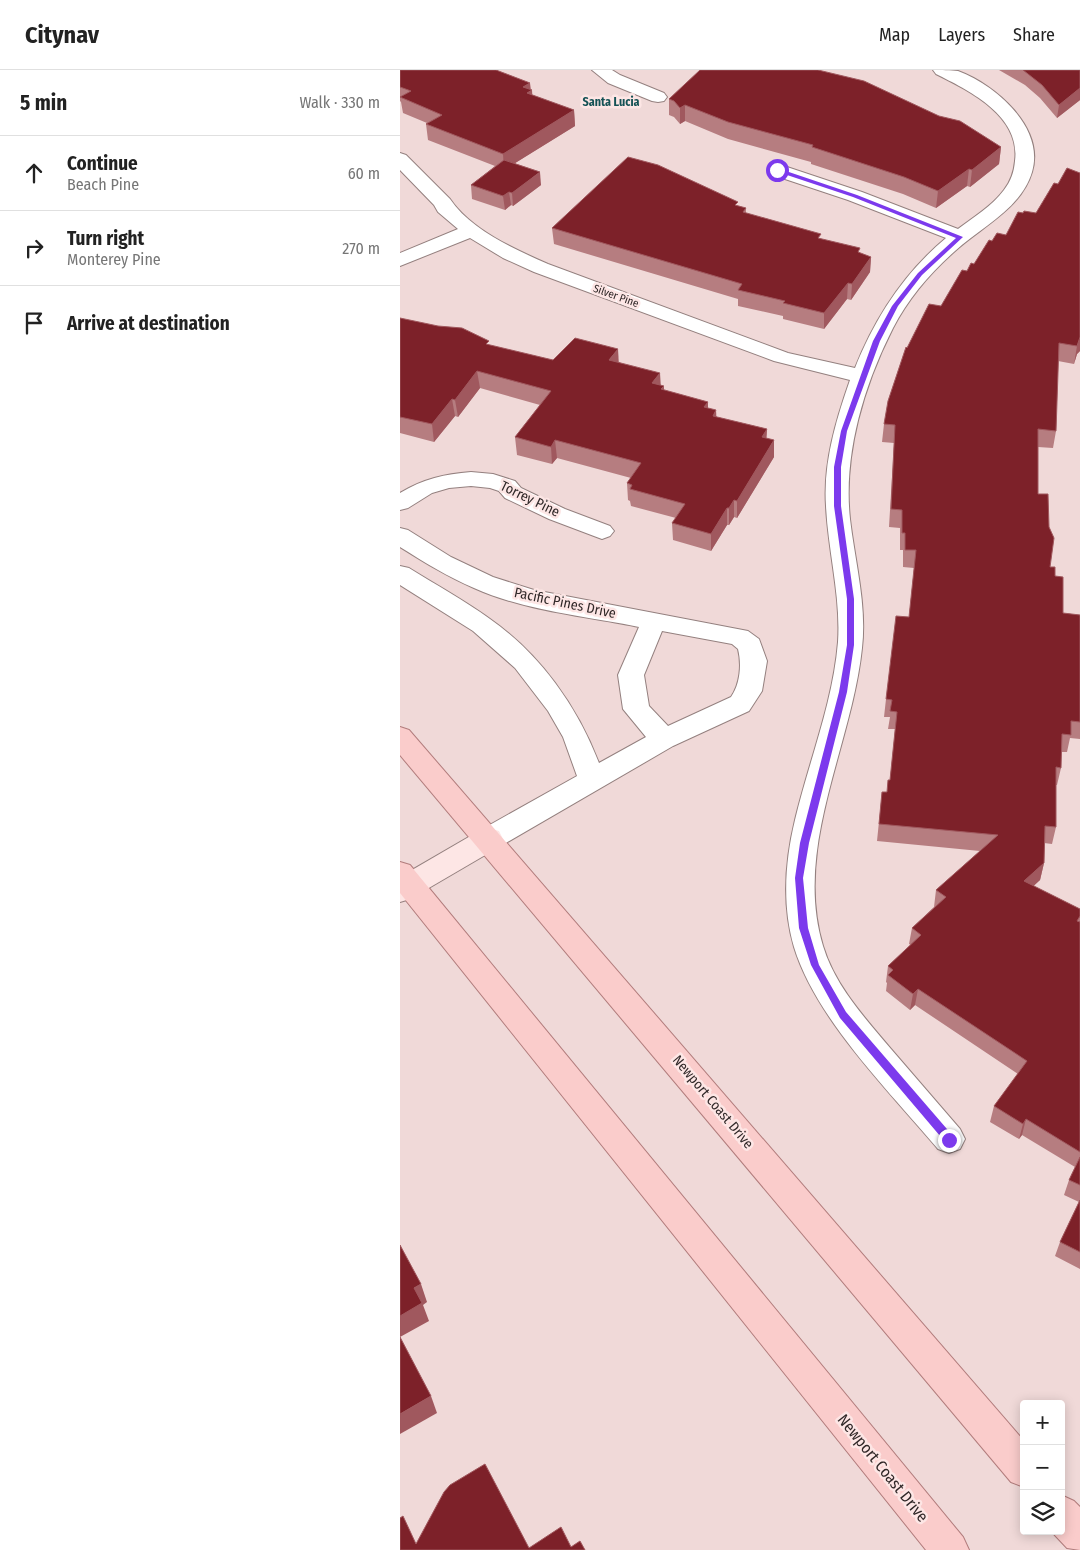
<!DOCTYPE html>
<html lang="en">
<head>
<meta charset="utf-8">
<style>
  body { margin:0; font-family:"Fira Sans Condensed",sans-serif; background:#f2f2f2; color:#222 }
  .controls { position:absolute; right:15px; bottom:15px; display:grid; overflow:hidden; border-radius:5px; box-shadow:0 2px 12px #0003 }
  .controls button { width:45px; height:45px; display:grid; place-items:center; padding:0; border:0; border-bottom:1px solid #e0e0e0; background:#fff; color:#222; font:25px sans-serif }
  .stop { position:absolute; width:15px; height:15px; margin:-11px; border:4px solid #7c3aed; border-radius:50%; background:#fff }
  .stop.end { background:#7c3aed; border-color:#fff; box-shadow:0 1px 5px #0008 }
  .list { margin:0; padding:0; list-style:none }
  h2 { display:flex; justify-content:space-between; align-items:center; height:65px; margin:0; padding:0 20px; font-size:21px }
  h2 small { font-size:16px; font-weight:400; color:#767676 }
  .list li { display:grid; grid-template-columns:32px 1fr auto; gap:15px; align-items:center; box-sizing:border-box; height:75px; padding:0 20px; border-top:1px solid #e0e0e0 }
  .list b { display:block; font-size:19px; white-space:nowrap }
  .list p { margin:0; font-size:16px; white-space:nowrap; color:#767676 }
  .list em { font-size:16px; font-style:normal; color:#767676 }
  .icon { flex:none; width:28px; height:28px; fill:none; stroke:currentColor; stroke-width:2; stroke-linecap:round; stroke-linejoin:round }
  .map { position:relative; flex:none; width:680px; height:1480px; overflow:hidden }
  header { display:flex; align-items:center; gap:30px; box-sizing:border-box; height:70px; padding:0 25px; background:#fff; border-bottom:1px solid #e0e0e0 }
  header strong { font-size:24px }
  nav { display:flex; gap:28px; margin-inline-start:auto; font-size:18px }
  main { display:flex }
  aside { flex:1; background:#fff }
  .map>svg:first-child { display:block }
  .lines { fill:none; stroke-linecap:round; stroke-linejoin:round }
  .street-casing { stroke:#94807f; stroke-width:2 }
  .secondary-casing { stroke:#94807f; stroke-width:2 }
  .primary-casing { stroke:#b17c7c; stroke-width:2 }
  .street { fill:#fff; fill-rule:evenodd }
  .secondary { fill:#fde6e5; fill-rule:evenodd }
  .primary { fill:#facccb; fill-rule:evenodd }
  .wall { fill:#b67d80 }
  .shaded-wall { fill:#a0585e }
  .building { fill:#7d2129; stroke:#a0585e }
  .route { fill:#7c3aed }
  .labels { text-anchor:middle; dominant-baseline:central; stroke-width:5; stroke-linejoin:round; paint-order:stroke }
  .far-street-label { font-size:11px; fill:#302828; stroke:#fde6e5 }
  .far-neighbourhood-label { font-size:12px; font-weight:bold; fill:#155255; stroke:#fde6e5 }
  .street-label { font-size:14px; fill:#302828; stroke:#fde6e5 }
  .near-street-label { font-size:16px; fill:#302828; stroke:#fde6e5 }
</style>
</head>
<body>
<header>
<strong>Citynav</strong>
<nav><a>Map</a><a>Layers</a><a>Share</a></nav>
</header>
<main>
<aside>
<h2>5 min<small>Walk · 330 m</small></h2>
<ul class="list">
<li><svg class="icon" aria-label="ahead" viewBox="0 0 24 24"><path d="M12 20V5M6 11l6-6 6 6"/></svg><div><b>Continue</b><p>Beach Pine</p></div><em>60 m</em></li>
<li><svg class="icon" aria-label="right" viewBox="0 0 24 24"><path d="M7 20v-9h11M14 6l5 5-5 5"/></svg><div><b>Turn right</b><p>Monterey Pine</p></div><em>270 m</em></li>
<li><svg class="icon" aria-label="arrive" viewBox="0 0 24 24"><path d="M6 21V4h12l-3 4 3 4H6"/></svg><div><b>Arrive at destination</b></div></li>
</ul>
</aside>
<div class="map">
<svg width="680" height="1480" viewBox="0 0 680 1480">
  <rect width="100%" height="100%" fill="#f0d9d8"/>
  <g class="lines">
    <!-- street casing -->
    <g class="street-casing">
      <g id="street">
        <polygon points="192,0 212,0 220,5 264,23 267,27 264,31 258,32 252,31 208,13"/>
        <path d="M533 0C541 0 551 0 558 1 596 15 645 58 632 102 621 139 581 157 555 181 530 203 508 229 493 258 464 315 443 384 450 449 455 492 467 535 462 578 452 676 393 777 423 876 435 916 465 948 491 979 514 1006 537 1032 560 1059L565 1069 560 1079 549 1083 538 1079C490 1022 416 949 394 877 382 836 385 791 395 750 409 691 433 633 438 572 441 526 428 481 426 436 423 393 436 350 450 310L374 291 134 202 103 188 70 168 0 196V183L58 159 38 142 34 135 0 100V83L6 85 50 129C71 160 114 179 148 194L388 283 455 298C475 248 504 203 546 168L448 130 370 104 368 100 370 96 377 94 384 96 462 122 558 159C574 147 592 136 604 120 611 111 614 102 615 91 621 46 570 21 536 4Z"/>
        <path d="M71 402 93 404 115 411 121 418 165 439 210 456 214 461 210 466 202 469 194 466 149 449 105 428 99 421 90 418 71 416 49 418 32 423 8 438 0 440V423C23 409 45 404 71 402Z"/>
        <path d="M0 458 8 460 51 487 93 507 134 520 348 561 359 569 367 591 362 621 349 641 273 676 99 777 89 780 79 777 75 769 79 761 177 706 163 667 148 641 115 598 73 561 0 515V496L9 498C36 515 64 530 90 549 140 584 177 636 199 693L246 667 223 639 218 605 239 557C185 546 125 541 74 518 48 507 24 492 0 477ZM262 561 332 574 338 579C342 595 340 614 331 627L268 656 249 636 244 605Z"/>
      </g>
    </g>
    <!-- secondary casing -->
    <g class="secondary-casing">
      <polygon id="secondary" points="89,758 99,761 103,769 99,777 10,829 0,832 0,807 79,761"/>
    </g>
    <!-- primary casing -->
    <g class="primary-casing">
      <g id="primary">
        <polygon points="0,657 9,660 624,1371 624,1417 611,1412 0,685"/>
        <polygon points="0,792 10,795 563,1467 569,1480 526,1480 0,823"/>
        <polygon points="661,1425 674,1431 680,1437 680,1480 667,1478 651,1461 661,1461"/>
      </g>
    </g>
    <!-- street -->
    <use href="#street" class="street"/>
    <!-- secondary -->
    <use href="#secondary" class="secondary"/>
    <!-- primary -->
    <use href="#primary" class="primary"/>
  </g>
  <!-- wall -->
  <g class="wall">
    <polygon points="0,0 98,0 98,1 131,20 132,25 174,40 175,56 115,93 141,115 113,136 111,135 105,140 72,129 71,115 95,96 28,70 26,54 27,53 3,43 1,32 0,31"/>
    <polygon points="599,0 680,0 680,30 657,48 640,28 625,15"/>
    <polygon points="269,29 601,77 599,94 570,117 567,116 536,138 503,124 411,94 411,92 328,69 285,51 280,54 274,47 269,45"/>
    <polygon points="680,103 680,281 677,284 674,294 658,291 656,361 653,378 638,377 638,424 650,497 655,506 663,543 680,545 680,669 670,668 667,682 661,682 661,698 657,715 656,715 656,757 652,774 644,773 644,793 640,810 633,816 680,839 680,1199 655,1186 660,1172 679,1132 664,1125 669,1110 675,1097 622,1065 619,1069 590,1052 594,1036 618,1004 515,935 510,940 486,921 487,913 486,912 488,896 511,875 509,874 512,858 534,837 536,820 580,781 477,771 482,722 487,722 490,710 495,659 488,659 490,647 484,647 486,629 509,547 514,498 503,497 503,480 500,480 500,458 489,457 494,373 482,372 484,354 507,278 541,236 567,201 574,194 592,171 606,165 623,143 636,143 658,114"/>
    <polygon points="338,136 346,138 346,143 471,187 470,202 451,230 447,229 424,259 383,249 383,246 338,236 338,229 154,174 152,158"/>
    <polygon points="0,248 89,275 153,290 219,292 261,315 264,320 308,332 308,338 317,347 367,359 366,368 374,387 337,448 334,447 329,455 327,455 311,481 273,470 272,453 276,448 231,436 230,431 228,430 227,413 231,408 157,388 152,394 117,385 115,367 140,335 80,318 58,347 55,346 34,372 0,363"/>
  </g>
  <!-- shaded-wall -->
  <g class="shaded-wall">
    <polygon points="130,13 131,21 132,20 133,36 123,17"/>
    <polygon points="680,18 680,30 657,48 659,35"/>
    <polygon points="285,35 285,51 280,54 280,38"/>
    <polygon points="174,40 175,56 104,100 103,84"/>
    <polygon points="601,77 599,94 570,117 572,100"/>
    <polygon points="569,99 567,116 536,138 538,121"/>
    <polygon points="140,102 141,115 113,136 112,123"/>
    <polygon points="109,122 111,135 105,140 103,126"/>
    <polygon points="471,187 470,202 451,230 452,214"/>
    <polygon points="448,213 447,229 424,259 424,243"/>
    <polygon points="680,267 680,281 677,284 674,294 677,276"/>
    <polygon points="218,279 219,296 209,290"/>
    <polygon points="77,301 80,318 58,347 55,330"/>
    <polygon points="260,303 261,319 264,316 264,333 252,313"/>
    <polygon points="52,329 55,346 34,372 32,354"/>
    <polygon points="308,332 308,349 304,337"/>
    <polygon points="316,340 317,358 313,346"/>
    <polygon points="367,359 366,377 362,367"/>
    <polygon points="155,370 157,388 152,394 151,377"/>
    <polygon points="374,370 374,387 337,448 337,431"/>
    <polygon points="334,430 334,447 329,455 329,438"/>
    <polygon points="327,438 327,455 311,481 311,464"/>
    <polygon points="644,793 640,810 621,828 624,811"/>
    <polygon points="518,919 515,935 510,940 513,924"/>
    <polygon points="626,1049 622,1065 619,1069 623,1054"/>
    <polygon points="21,1214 27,1232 23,1235 29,1251 0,1267 0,1246 14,1218"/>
    <polygon points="31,1326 37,1343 0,1364 0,1344"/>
  </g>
  <!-- building -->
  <g class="building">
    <polygon points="0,0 96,0 130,13 123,17 132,20 127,23 174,40 103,84 26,54 42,45 0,27 11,21 0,17"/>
    <polygon points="300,0 418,0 464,11 539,46 560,51 601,77 572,100 569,99 538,121 504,107 412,77 413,75 328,52 285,35 280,38 274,31 269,29"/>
    <polygon points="623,0 680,0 680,18 659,35 642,15"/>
    <polygon points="228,87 258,95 338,132 335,135 346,138 343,142 421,164 418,168 460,178 458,182 471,187 452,214 448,213 424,243 383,233 385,231 338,220 342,214 152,158"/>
    <polygon points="104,90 140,102 112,123 109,122 103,126 71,115"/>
    <polygon points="667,98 680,103 680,267 677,276 659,273 656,361 638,359 638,424 648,424 649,457 654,468 650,497 655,497 655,506 663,507 663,543 680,545 680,652 671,651 671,665 662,664 661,698 656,697 656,757 645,756 644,793 624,811 680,839 680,846 677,851 680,852 680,1082 626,1049 623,1054 594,1036 627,991 518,919 513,924 488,905 493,900 488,896 521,865 512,858 546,827 536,820 598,765 479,754 482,722 487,722 488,710 490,710 497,642 490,641 492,630 486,629 496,546 509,547 516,480 505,480 505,463 502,463 502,440 491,439 495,355 484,354 488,331 506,277 507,278 529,234 541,236 562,200 567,201 571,193 574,194 589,170 592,171 597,163 606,165 618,142 623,143 624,141 636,143 654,113 658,114"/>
    <polygon points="0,248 38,256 62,258 89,271 86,274 153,290 175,268 218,279 209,290 260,303 252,313 264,316 261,319 308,332 304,337 316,340 313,346 367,359 362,367 374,370 337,431 334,430 329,438 327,438 311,464 272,453 285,434 230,419 232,415 227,413 241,393 155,370 151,377 115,367 151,321 77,301 55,330 52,329 32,354 0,347"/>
    <polygon points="680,1087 680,1115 669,1110"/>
    <polygon points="680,1130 680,1182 660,1172"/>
    <polygon points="0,1175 21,1214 14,1218 22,1233 0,1246"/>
    <polygon points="0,1267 31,1326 0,1344"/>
    <polygon points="85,1394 129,1478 161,1457 171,1477 180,1471 185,1480 0,1480 0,1448 3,1446 16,1474 44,1422 50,1415"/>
  </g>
  <!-- route -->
  <polygon class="route" points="377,98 457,125 563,167 522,205 498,236 480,271 447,361 441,397 441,436 454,529 454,575 447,622 409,773 403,808 408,858 419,895 446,942 553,1066 553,1073 549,1074 546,1073 440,948 411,895 399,858 395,808 400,773 439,622 447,575 447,529 434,436 434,397 441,361 473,271 492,236 518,203 556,168 453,127 375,101"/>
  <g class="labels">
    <!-- far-street labels -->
    <g class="far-street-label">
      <text transform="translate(216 226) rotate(20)">Silver Pine</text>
    </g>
    <!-- far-neighbourhood labels -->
    <g class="far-neighbourhood-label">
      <text x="211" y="32">Santa Lucia</text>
    </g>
    <!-- street labels -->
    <g class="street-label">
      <text transform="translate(130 429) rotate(26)">Torrey Pine</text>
      <text transform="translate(165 533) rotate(12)">Pacific Pines Drive</text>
      <text transform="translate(313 1032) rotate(50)">Newport Coast Drive</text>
    </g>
    <!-- near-street labels -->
    <g class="near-street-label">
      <text transform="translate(483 1398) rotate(51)">Newport Coast Drive</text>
    </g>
  </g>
</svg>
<div class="controls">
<button>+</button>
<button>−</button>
<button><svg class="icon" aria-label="layers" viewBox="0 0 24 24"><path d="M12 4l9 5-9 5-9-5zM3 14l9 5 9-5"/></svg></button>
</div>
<div class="stop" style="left:377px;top:100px"></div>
<div class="stop end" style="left:549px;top:1070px"></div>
</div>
</main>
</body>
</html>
